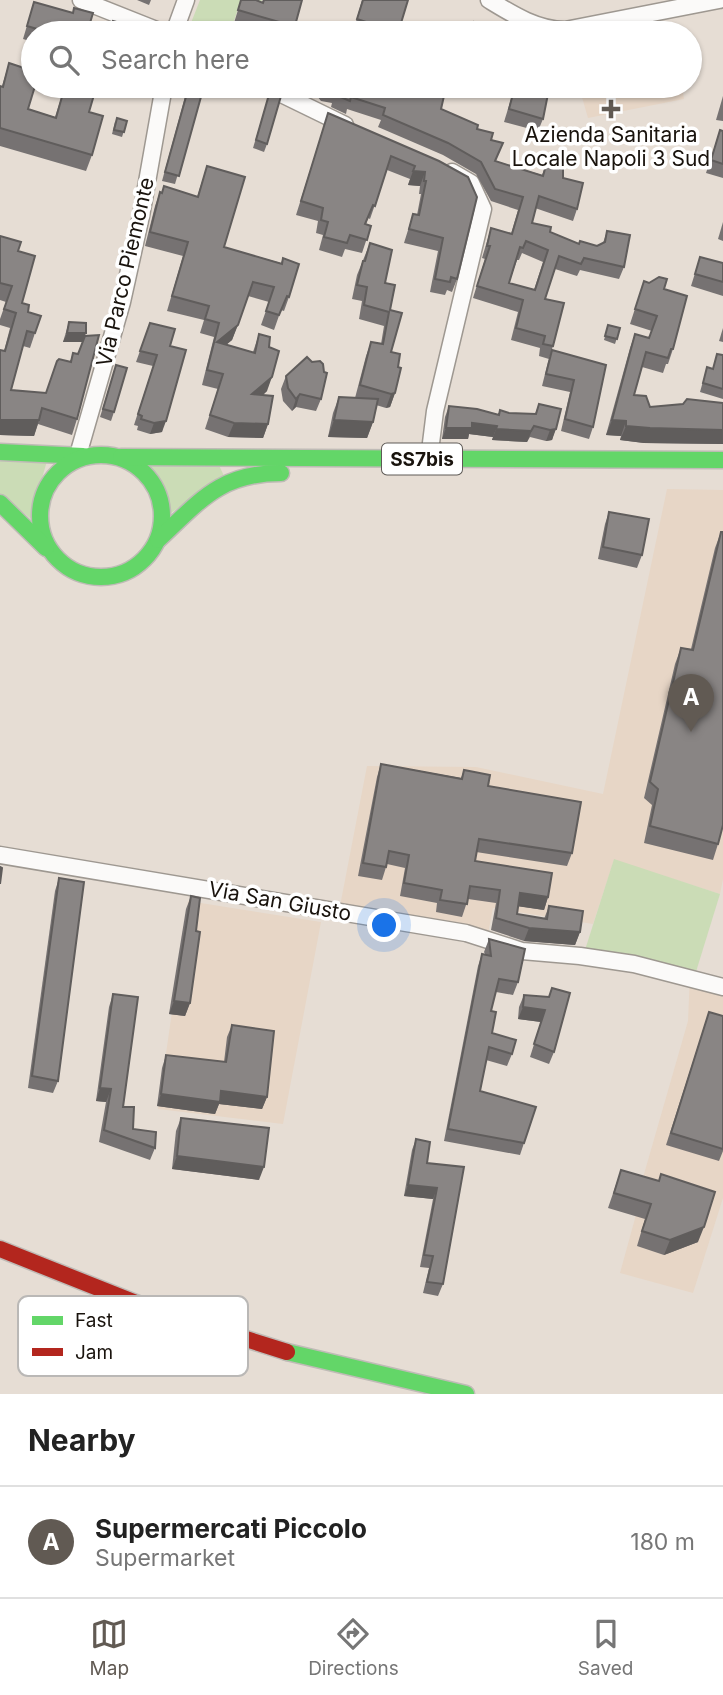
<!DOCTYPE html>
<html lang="en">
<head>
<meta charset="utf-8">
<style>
  body { margin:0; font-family:Inter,sans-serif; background:#f6f6f6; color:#222 }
  .you { position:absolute; left:385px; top:926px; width:24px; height:24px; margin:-18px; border:5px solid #fff; border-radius:50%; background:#1a73e8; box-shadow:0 0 0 10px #1a73e833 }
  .badge { display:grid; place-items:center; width:46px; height:46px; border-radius:50%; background:#615a53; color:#fff; font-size:23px; font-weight:700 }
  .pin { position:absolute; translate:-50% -58px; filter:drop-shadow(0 2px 4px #0008) }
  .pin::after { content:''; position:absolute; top:37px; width:24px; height:21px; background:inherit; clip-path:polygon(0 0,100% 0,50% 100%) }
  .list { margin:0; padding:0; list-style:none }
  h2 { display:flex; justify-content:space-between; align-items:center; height:91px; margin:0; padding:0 28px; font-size:30px }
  h2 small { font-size:23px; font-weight:400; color:#767676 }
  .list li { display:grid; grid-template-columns:46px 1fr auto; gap:21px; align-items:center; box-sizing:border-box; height:112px; padding:0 28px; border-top:2px solid #e0e0e0 }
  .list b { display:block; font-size:26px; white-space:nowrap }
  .list p { margin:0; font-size:23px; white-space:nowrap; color:#767676 }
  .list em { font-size:23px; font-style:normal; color:#767676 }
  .icon { flex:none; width:38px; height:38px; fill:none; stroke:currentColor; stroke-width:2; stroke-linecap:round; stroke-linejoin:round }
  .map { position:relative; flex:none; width:723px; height:1394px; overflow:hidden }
  .search { position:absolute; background:#fff; box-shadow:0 2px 5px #0004; left:21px; right:21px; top:21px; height:77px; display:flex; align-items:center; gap:18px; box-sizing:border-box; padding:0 24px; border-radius:38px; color:#767676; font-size:26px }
  .sheet { height:203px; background:#fff }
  nav { display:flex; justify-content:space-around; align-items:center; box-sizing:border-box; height:98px; border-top:2px solid #e0e0e0; background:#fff; font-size:19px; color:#767676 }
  nav a { display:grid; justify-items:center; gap:4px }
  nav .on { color:#615a53 }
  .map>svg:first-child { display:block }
  .built { fill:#e7d6c6 }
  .green { fill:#cbdcb6 }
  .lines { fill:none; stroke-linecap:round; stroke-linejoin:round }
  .street-casing { stroke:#9e9891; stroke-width:19 }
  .fast-casing { stroke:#bfbbb6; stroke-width:19 }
  .jam-casing { stroke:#bfbbb6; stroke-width:19 }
  .street { stroke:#fbfaf9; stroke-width:16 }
  .fast { stroke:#63d668; stroke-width:16 }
  .jam { stroke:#b3261e; stroke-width:16 }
  .wall { fill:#767272; fill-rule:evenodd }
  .shaded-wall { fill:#605d5c }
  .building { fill:#898584; stroke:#605d5c; stroke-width:2; fill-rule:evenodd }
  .poi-dot { fill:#615a53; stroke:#fff; stroke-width:2.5 }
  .labels { text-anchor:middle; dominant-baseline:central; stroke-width:7; stroke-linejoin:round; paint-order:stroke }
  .shield { fill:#fff; stroke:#5e5a56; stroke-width:2 }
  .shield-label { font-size:19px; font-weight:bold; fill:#19130d }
  .poi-label { font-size:21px; fill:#19130d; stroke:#fff }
  .street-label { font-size:21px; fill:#19130d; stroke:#fff }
  .key { fill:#fff; stroke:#bab8b6; stroke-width:2 }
  .key-label { font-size:19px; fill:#19130d }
</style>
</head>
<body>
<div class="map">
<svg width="723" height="1394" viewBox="0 0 723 1394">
  <rect width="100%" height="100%" fill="#e6ddd4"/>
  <!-- built -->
  <g class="built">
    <polygon points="601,86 609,86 610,90 628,86 682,86 684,99 588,118 582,97 602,91"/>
    <polygon points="667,489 723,490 723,879 720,894 614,860 593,924 493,908 488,934 340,906 367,766 476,767 603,794"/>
    <polygon points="188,901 321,922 283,1124 158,1109"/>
    <polygon points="690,974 723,981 723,1198 693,1293 620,1273 642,1193 640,1188 688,1021"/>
  </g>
  <!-- green -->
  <g class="green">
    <polygon points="200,0 262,0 258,12 239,6 230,33 187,33"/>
    <polygon points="0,460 47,461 35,502 35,522 0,494"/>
    <polygon points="217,461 224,476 168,515 162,488 143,463"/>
    <polygon points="614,859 720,894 695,975 585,950"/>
  </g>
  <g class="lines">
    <!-- street casing -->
    <g class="street-casing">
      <g id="street">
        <polyline points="81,0 164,33"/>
        <path d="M489 0C512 14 537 30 565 30L719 0"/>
        <polyline points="174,33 186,0"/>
        <polyline points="265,86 345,125"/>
        <polyline points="78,455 122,302 141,216 164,86"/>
        <polyline points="429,459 435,411 483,209 471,183 452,172"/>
        <polyline points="0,855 466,933 522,951 580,956 634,964 723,987"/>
      </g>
    </g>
    <!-- fast casing -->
    <g class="fast-casing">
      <g id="fast">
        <polyline points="0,452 83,456"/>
        <circle cx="101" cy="516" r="61"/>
        <polyline points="121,457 723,460"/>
        <polyline points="0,503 46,548"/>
        <path d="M158 540C200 501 220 473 281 473"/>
        <polyline points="287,1352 466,1394"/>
      </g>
    </g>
    <!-- jam casing -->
    <g class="jam-casing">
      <polyline id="jam" points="0,1249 151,1309 287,1352"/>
    </g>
    <!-- street -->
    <use href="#street" class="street"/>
    <!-- fast -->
    <use href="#fast" class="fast"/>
    <!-- jam -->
    <use href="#jam" class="jam"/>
  </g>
  <!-- wall -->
  <g class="wall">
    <polygon points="137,0 151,0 149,5"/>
    <polygon points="241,0 262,2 263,0 302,0 293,33 270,33 234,23"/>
    <polygon points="362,0 408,0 398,33 358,33 353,32"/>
    <polygon points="34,2 87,33 33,33 33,42 23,39"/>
    <polygon points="9,63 28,109 55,117 65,86 89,112 92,155 86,171 0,146 0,86 2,86"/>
    <polygon points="110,86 128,86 127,91"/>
    <polygon points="188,86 204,86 175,184 162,181"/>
    <path d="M301 86H432L430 92 441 109 477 129 491 140 496 161 542 175 547 162 563 178 577 209 573 221 535 208 532 223 550 232 579 244 597 246 603 243 607 231 624 267 619 279 580 270 577 276 555 269 545 299 553 346 549 359 539 356 540 348 511 340 518 312 473 298 485 259 482 258 491 228 511 234 518 210 491 201 476 174 443 155 378 127 381 120 347 109 346 114 331 107 332 103 321 101 317 96 306 93 308 88ZM522 253 543 262 534 290 509 283 517 260H519Z"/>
    <polygon points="515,86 531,89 543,119 538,131 504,122"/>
    <polygon points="270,91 267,144 264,152 253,148"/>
    <polygon points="723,96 723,121 716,120"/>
    <polygon points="328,113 439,161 457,279 452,292 447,290 445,295 430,292 438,251 404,243 413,214 417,215 421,194 419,194 420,186 408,185 410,179 387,170 370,219 368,218 366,224 371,226 362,253 345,249 342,257 319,250 323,235 316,233 318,221 296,215"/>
    <polygon points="127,121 122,137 112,134 115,122"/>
    <polygon points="720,130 723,131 723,178 706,173"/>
    <polygon points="207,166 224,247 281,263 283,258 289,297 284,311 281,310 274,330 261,325 269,302 248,296 232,340 226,345 253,352 259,334 269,347 267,391 263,395 268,424 263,438 228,437 205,429 218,389 202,385 214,337 200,333 204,320 167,311 183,256 145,246 155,206 160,192 197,197"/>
    <polygon points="723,222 723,241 718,239"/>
    <polygon points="0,236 18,251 22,303 28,312 35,333 30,348 23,346 11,390 46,393 70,362 73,353 78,354 83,342 63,342 69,322 85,336 77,419 72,435 38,424 34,436 0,435 4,351 10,328 0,325 0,319 6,302 0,300"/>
    <polygon points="370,243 385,283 390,310 391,352 395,393 390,407 386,408 376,405 373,422 367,438 328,437 333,413 339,397 355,398 366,356 371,342 381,344 384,326 359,319 362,301 352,299 357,275"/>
    <polygon points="700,257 723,263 723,296 691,286"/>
    <polygon points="644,281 664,289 673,349 668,364 666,364 663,373 642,367 634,395 650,407 723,403 723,444 644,443 620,440 621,436 606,435 630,348 635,334 649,338 652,331 630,324"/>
    <polygon points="150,323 170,346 162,432 150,434 137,430 138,426 134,425 153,366 136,362"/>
    <polygon points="608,325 620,328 615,344 604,340"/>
    <polygon points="723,328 723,342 719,341"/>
    <polygon points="552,350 606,365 593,427 589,439 561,431 570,392 542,386 548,362"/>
    <polygon points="723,355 723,399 700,392 707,367 712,369"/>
    <polygon points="116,365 114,412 111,421 100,417"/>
    <polygon points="286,376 321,399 316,411 296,407 292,411 283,401 281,389"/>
    <polygon points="539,404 561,409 552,440 546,441 530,437 527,442 492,440 493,437 469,434 468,439 442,439 445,417 449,406 498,415 500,410 509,413 535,414"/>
    <polygon points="609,512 642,555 637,568 598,559 605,524"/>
    <polygon points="721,532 718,844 713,860 644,843 652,805 644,798 675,664 681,648 691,649 715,548"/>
    <polygon points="381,764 461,778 464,770 488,786 572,853 567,866 476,852 475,861 548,897 544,910 518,906 517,914 544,919 549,906 580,932 575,945 524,941 491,930 496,903 468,899 462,917 436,912 437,903 400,896 405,868 387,864 382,880 358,876 377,777"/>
    <polygon points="59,878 58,1081 53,1093 28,1088 55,891"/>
    <polygon points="191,896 196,931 190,1003 185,1016 169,1014 186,909"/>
    <polygon points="489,939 518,982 513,995 496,992 491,1011 492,1033 512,1054 507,1066 486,1060 480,1091 536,1107 520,1155 444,1141 478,966 482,954 485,954 484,952"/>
    <polygon points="113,994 123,1107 133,1129 155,1148 150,1160 99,1142 106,1102 96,1101 109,1007"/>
    <polygon points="524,995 549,997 554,1052 549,1064 530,1057 541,1022 518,1019 519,1007"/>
    <polygon points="709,1012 723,1016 723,1151 719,1161 666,1145"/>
    <polygon points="232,1025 267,1097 262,1109 219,1104 215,1114 157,1106 162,1068 166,1055 224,1062 227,1037"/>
    <polygon points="181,1118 259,1180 172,1169 176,1131"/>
    <polygon points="416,1139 427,1163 464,1167 443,1284 438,1296 423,1293 429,1268 420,1267 433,1199 404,1196 412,1150"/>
    <polygon points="621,1170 698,1242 664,1255 637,1246 645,1219 608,1208"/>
  </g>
  <!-- shaded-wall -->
  <g class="shaded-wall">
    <polygon points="413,171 425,172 420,186 408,185"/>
    <polygon points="238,325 232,340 212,356 217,342"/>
    <polygon points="67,333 86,333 83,342 63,342"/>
    <polygon points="272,377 267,391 247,409 252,394"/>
    <polygon points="395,393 390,407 386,408 391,394"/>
    <polygon points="300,394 296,407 292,411 296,399"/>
    <polygon points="0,420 39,420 34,436 0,435"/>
    <polygon points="334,420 373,422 367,438 328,437"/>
    <polygon points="612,420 626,421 621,436 606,435"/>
    <polygon points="166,421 162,432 150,434 154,423"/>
    <polygon points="234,423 268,424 263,438 228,437"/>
    <polygon points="472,423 497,426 493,437 469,434 468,439 442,439 446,428"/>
    <polygon points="534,426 527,442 492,440 496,429"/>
    <polygon points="626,426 723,430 723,444 644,443 620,440"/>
    <polygon points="556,429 552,440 546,441 550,430"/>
    <polygon points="520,893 548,897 544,910 516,906"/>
    <polygon points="529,928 580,932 575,945 524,941"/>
    <polygon points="174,1001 190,1003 185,1016 169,1014"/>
    <polygon points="523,1007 545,1010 541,1022 518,1019"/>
    <polygon points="100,1088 111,1089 106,1102 96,1101"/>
    <polygon points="221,1091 267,1097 262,1109 219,1104 215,1114 157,1106 161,1094"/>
    <polygon points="177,1156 264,1167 259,1180 172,1169"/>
    <polygon points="408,1185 437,1188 433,1199 404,1196"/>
    <polygon points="704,1227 698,1242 664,1255 670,1240"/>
  </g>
  <!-- building -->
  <g class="building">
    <polygon points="241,0 256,0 263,3 264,0 302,0 293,33 276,33 279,22 238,10"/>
    <polygon points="363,0 408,0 398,33 383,33 384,28 357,19"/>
    <polygon points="34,2 73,13 74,8 93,13 87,33 51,33 27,26"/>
    <polygon points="113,21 134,27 133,33 110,33"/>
    <polygon points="474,22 499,27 498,33 472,33"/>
    <polygon points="232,29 245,33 231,33"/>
    <polygon points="9,63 33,71 33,86 35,86 28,109 56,118 65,86 87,86 96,88 89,112 103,116 92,155 0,128 0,86 3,87"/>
    <polygon points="189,86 204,86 179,176 165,172"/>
    <path d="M323 86H432L430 92 444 96 441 109 478 125 477 129 493 133 491 140 503 143 495 161 543 176 547 162 563 166V178L583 183 577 209 539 196 532 223 551 227 550 232 579 244 580 241 597 246 605 242 607 231 630 235 624 267 584 258 581 264 559 256 545 299 564 303 553 346 543 344 545 336 516 328 523 300 477 286 490 246H487L491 228 512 234 523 197 495 189 481 162 448 143 383 115 385 108 351 97 350 101 336 95V91L325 88ZM526 241 548 250 535 290 509 283 520 247 523 248Z"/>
    <polygon points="515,86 531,86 531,89 548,94 543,119 509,109"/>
    <polygon points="270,91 281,96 267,144 256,140"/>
    <polygon points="328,113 439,161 468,177 477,197 457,279 451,277 450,282 435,279 443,238 409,229 413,214 419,215 426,181 424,181 425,172 413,171 415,166 391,156 375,206 373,205 365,224 371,226 367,240 350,235 347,243 324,237 328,222 321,220 323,208 301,201"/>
    <polygon points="117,118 127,121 124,132 114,130"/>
    <polygon points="720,130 723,131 723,164 711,160"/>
    <polygon points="207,166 245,177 224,247 282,264 283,258 299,264 289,297 287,296 279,315 266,311 274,287 253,282 238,325 217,342 255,353 259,334 270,337 269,347 279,351 272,377 252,394 273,396 268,424 234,423 210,415 223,374 207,370 219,323 205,319 209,306 172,296 188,242 150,232 160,192 162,193 164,186 198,197"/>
    <polygon points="0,236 21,242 18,251 35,256 22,303 29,305 28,312 41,316 35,333 27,331 11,390 46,393 57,361 59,359 71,362 73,353 78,354 85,336 99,335 77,419 42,408 39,420 0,420 0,350 5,351 16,313 4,309 12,286 0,283"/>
    <polygon points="370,243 392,250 385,283 395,285 390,310 402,313 391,352 400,354 398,367 401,368 395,393 391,394 360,385 371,342 383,344 389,312 364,305 367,287 357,285 363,261 365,261"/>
    <polygon points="700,257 723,263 723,282 695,274"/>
    <polygon points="659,277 667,279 664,289 687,296 673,349 671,349 668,358 646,352 634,395 646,396 650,407 683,404 687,399 723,403 723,430 650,428 626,426 626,421 612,420 635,334 649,338 657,316 635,309 644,281 649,283"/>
    <polygon points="69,322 86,323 86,333 67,333"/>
    <polygon points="150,323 175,329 170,346 186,350 166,421 154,423 141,419 142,416 138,414 157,355 140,351"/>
    <polygon points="608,325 620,328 617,339 605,336"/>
    <polygon points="552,350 606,365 593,427 565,419 574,380 546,374"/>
    <polygon points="717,354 723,355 723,389 703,383 707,367 713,369"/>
    <polygon points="307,357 312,362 320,361 323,364 324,372 327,373 321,399 300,394 296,399 288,388 286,376"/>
    <polygon points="116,365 127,368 114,412 103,409"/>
    <polygon points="339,397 378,399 373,422 334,420"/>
    <polygon points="539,404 561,409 556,429 550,430 534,426 531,431 496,429 497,426 472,423 472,428 446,428 449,406 477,409 499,415 500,410 509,413 536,414"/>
    <polygon points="609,512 649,519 642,555 603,547"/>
    <polygon points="721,532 723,532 723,825 718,844 650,826 658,789 650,782 681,648 693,650"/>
    <polygon points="381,764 462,779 464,770 490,775 488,786 581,802 572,853 479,839 475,861 552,873 548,897 520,893 517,914 547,919 549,906 583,911 580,932 529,928 496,918 500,890 470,886 467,904 440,900 442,890 404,883 409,855 389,851 386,867 363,863"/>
    <polygon points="0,867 2,868 0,884"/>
    <polygon points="59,878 84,882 58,1081 32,1076"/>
    <polygon points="191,896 200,898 196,931 200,932 190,1003 174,1001"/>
    <polygon points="489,939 525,949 518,982 499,979 491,1011 496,1012 492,1033 516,1040 512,1054 489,1047 480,1091 536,1107 524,1143 448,1129 482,954 491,956"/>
    <polygon points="552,988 570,993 554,1052 534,1044 545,1010 523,1007 524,995 549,997"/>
    <polygon points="113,994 138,997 123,1107 134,1107 133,1129 156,1132 155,1148 104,1130 111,1089 100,1088"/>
    <polygon points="709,1012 723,1016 723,1149 671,1133"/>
    <polygon points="232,1025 274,1031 267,1097 221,1091 220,1102 161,1094 166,1055 226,1062"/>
    <polygon points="181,1118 269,1128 264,1167 177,1156"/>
    <polygon points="416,1139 430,1142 427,1163 464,1167 443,1284 427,1282 433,1256 424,1255 437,1188 408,1185"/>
    <polygon points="621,1170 659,1181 661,1174 715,1192 704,1227 670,1240 642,1231 651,1204 614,1193"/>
  </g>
  <!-- markers -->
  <path class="poi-dot" d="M607.5 98.5h7v7h7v7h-7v7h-7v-7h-7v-7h7z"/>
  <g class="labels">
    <!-- shield labels -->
    <rect class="shield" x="382" y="443.5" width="80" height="31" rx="5"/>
    <g class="shield-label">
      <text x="422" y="459">SS7bis</text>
    </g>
    <!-- poi labels -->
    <g class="poi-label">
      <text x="611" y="134">Azienda Sanitaria<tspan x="611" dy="24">Locale Napoli 3 Sud</tspan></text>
    </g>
    <!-- street labels -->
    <g class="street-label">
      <text transform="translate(125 272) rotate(-77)">Via Parco Piemonte</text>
      <text transform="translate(280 901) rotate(10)">Via San Giusto</text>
    </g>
  </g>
  <!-- legend -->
  <rect x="18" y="1296" width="230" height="80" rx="10" class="key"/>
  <rect x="32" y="1316" width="31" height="9" fill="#63d668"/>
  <rect x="32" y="1348" width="31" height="8" fill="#b3261e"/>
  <g class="key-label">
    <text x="75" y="1327">Fast</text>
    <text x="75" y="1359">Jam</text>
  </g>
</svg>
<div class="you"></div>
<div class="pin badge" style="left:691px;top:732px">A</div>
<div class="search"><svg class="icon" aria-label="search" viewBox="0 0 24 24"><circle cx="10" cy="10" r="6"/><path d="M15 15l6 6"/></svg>Search here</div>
</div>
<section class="sheet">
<h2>Nearby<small></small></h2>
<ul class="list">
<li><span class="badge">A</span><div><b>Supermercati Piccolo</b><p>Supermarket</p></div><em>180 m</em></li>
</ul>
</section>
<nav>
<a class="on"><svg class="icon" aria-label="map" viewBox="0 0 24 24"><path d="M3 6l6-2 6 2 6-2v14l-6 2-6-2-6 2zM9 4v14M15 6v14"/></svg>Map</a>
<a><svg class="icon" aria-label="directions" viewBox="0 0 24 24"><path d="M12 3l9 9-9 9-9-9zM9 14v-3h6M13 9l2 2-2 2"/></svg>Directions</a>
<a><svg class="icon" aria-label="saved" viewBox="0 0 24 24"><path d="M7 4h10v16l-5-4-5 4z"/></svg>Saved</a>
</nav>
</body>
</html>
